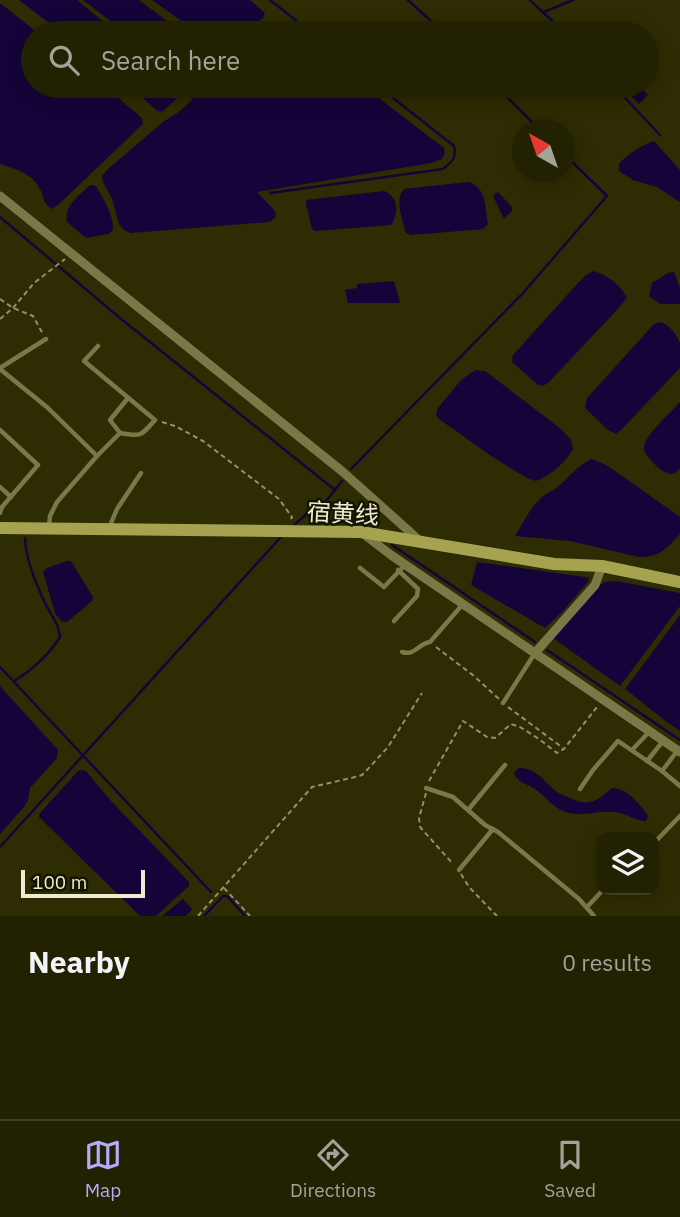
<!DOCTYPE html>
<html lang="en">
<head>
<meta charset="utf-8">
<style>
  body { margin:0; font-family:"IBM Plex Sans","Noto Sans SC",sans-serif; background:#2e2e11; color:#f1f3f6 }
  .controls { position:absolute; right:21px; bottom:21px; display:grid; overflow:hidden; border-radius:14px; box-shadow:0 4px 18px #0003 }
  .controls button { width:63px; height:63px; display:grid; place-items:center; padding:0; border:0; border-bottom:2px solid #3f3e24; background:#222102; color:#f1f3f6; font:35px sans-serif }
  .compass { position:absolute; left:512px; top:119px; width:63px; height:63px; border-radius:50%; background:#222102; box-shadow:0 4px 18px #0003; rotate:320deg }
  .scale { position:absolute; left:21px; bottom:18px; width:124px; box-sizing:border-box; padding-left:7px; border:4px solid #ececd0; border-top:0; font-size:19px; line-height:24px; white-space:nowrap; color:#ececd0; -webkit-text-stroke:5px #151401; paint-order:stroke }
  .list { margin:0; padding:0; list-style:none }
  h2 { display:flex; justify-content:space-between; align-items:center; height:91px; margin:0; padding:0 28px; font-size:30px }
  h2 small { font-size:23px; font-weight:400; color:#a2a399 }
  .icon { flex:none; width:38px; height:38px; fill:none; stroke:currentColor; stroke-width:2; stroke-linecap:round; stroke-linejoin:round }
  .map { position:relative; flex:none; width:680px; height:916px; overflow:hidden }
  .search { position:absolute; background:#222102; box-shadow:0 4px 18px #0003; left:21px; right:21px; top:21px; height:77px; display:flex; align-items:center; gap:18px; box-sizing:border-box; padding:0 24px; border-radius:38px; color:#a2a399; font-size:26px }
  .sheet { height:203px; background:#222102 }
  nav { display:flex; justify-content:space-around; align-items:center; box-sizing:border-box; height:98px; border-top:2px solid #3f3e24; background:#222102; font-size:19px; color:#a2a399 }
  nav a { display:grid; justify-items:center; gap:4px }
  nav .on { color:#b3adf9 }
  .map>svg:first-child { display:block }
  .water { fill:#140439 }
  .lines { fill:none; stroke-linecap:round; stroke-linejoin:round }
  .stream { stroke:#140439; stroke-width:2.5 }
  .path { stroke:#92916e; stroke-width:2; stroke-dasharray:5 3.5; stroke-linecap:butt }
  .service { stroke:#797846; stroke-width:4.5 }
  .minor { stroke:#797846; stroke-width:9 }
  .secondary { stroke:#a6a350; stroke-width:12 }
  .labels { text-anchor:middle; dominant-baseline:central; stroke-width:5; stroke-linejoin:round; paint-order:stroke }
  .street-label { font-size:24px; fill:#ececd0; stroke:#151401 }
</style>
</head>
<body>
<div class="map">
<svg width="680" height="916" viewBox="0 0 680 916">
  <rect width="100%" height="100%" fill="#2e2c02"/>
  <!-- water -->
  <g class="water">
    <polygon points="19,0 77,0 117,33 62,33"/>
    <polygon points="83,0 139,0 171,24 163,33 126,33"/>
    <polygon points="152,0 250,0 265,13 263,18 248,33 198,33"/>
    <path d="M0 3 38 33H33V86H104L142 118 143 124 58 205 52 209C41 201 45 198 40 189 32 173 15 169 0 164Z"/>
    <polygon points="271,22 279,23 296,33 260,33"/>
    <polygon points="130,86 191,86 162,112 156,110"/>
    <polygon points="206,86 363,86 444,148 445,153 442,159 431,163 257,192 275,211 276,217 270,222 131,233 124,230 119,224 112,199 103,182 102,176 108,169 163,122 179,112"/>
    <polygon points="621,86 638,86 648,95 639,104"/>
    <path d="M654 141 680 170V202L657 187 633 180 619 171C619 169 619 167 619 165 622 157 646 143 654 141Z"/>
    <path d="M468 182C487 187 485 208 488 224L483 229 411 235 406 233C403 220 394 200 404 189Z"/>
    <path d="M90 185 96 186C103 198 114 215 113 230L108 234 86 238 67 222C64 205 79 196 90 185Z"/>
    <path d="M384 191C399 196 399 214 391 225L315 231 312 229 306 204V200Z"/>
    <polygon points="498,192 512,207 512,211 504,219 493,196"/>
    <path d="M594 271C608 276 620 284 627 298L617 310 549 382 543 386 538 385 512 362 513 355 578 283 586 275Z"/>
    <polygon points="674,272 680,288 680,304 660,304 649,296 652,283 668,273"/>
    <polygon points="394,281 400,303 348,303 345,290 357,288 357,284"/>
    <path d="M659 322C668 323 676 333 680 343 680 350 680 361 680 368L621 430 616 434 608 430 585 408 587 398 654 324Z"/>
    <path d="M475 370 485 371 561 429 571 440 573 449C565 463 551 475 536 481L527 478 494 458 439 419 436 414 438 408 460 381Z"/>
    <path d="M680 402V469C676 472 675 474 670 474 662 473 642 455 644 446 647 433 671 412 680 402Z"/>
    <path d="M592 459 608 466 680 517V534C666 549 660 557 639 557L570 541 515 536C524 521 532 504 546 494 551 491 556 489 560 485 570 476 579 464 592 459Z"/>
    <polygon points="67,561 71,561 93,597 92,601 67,622 62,622 55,613 43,572 47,568"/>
    <polygon points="477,562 585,577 589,578 588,582 562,612 545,628 471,585"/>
    <polygon points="616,581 680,593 680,606 620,686 553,638 600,585 605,582"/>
    <path d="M680 615V731C660 718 644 703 625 689Z"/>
    <polygon points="0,686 58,750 57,758 30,788 28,800 24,807 0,834"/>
    <path d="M519 768C534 768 542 778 552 788 557 793 565 796 572 799 590 807 598 800 612 788 627 788 640 804 648 816L646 821C636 821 629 815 620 813 595 808 579 822 556 807 548 802 543 794 535 789 526 783 518 783 514 773Z"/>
    <polygon points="82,770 86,771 112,802 189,882 189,886 156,916 140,916 39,817 40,813 78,771"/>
    <polygon points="183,899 192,909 186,916 162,916"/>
  </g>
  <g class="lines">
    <!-- stream -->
    <g class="stream">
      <polyline points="270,0 312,33"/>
      <polyline points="408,0 444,33"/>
      <polyline points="530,0 565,33"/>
      <polyline points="544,12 573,0"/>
      <polyline points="496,86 540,130"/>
      <polyline points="614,86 660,135"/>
      <path d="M270 193 443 169C452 162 457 157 454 146L378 86"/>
      <polyline points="0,217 120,318 335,490"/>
      <polyline points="351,469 523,293 607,196 564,154"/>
      <polyline points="295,524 310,511 326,501 342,481"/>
      <polyline points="392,545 535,642"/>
      <polyline points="547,650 680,740"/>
      <polyline points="0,667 211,892"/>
      <path d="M14 681C31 671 50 654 60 637 59 623 50 614 44 601 35 581 26 560 25 538"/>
      <polyline points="0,847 280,538"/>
      <polyline points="204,916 223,896 227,896 245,916"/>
    </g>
    <!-- path -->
    <g class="path">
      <polyline points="0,299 13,308 33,316 43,334"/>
      <polyline points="0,319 13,308 34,283 65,259"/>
      <polyline points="162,422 175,426 203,441 279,499 292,517 291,519"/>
      <polyline points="436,647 474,676 499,699"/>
      <polyline points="508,707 563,748"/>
      <polyline points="429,781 463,721 487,737 495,738 511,724 520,727 539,739 557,753 564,749 597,707"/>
      <polyline points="426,793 419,818 420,827 453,864"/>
      <polyline points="461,874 469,887 497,916"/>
      <polyline points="224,888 250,916"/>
      <polyline points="198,916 312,787 351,778 362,775 367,770 388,747 422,693"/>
    </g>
    <!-- service -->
    <g class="service">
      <polyline points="0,368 46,339"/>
      <polyline points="0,369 48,408 97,456"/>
      <polyline points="0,430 38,465 2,507 0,513"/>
      <polyline points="120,433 110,420 128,398"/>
      <polyline points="0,487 11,497"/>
      <path d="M49 527 50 516 57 502 97 456 120 433C141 437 141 436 155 420L84 361 98 346"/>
      <polyline points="109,528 117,509 141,473"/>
      <polyline points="360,568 384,587 405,565"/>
      <polyline points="394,621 417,596 418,589 398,570"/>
      <path d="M402 652C415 656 418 644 430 642L463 604"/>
      <polyline points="503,703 535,653"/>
      <polyline points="632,750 650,731"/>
      <polyline points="647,761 663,741"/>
      <polyline points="662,771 678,750"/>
      <polyline points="426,788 453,797 485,825 498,832 579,899 594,916"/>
      <polyline points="580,789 593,770 618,741 662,771 680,786"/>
      <polyline points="468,810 505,765"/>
      <polyline points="654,843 680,816"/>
      <polyline points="459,870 493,829"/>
      <polyline points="587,907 603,890"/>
    </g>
    <!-- minor -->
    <g class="minor">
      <polyline points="0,196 343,472 420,541"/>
      <polyline points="361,532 391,555 680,752"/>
      <polyline points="535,653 595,585 602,566"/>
    </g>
    <!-- secondary -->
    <polyline class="secondary" points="0,528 361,532 554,564 602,566 680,582"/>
  </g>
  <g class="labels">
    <!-- street labels -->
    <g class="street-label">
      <text transform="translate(343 513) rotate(3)">宿黄线</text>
    </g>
  </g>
</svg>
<div class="controls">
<button><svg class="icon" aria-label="layers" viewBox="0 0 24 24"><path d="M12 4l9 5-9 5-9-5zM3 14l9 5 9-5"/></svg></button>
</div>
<svg class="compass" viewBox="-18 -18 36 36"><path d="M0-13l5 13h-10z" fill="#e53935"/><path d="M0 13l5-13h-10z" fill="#a2a399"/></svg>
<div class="scale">100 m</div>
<div class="search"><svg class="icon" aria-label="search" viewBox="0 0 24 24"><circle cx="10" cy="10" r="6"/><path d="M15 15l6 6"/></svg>Search here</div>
</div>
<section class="sheet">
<h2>Nearby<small>0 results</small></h2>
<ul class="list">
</ul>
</section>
<nav>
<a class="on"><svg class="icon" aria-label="map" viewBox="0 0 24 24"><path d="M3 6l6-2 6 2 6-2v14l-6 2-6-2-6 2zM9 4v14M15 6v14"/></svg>Map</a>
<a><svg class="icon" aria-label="directions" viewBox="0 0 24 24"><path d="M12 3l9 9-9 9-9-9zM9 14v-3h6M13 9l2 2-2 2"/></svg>Directions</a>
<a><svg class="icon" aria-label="saved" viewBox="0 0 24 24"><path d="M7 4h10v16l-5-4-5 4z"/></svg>Saved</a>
</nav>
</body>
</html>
